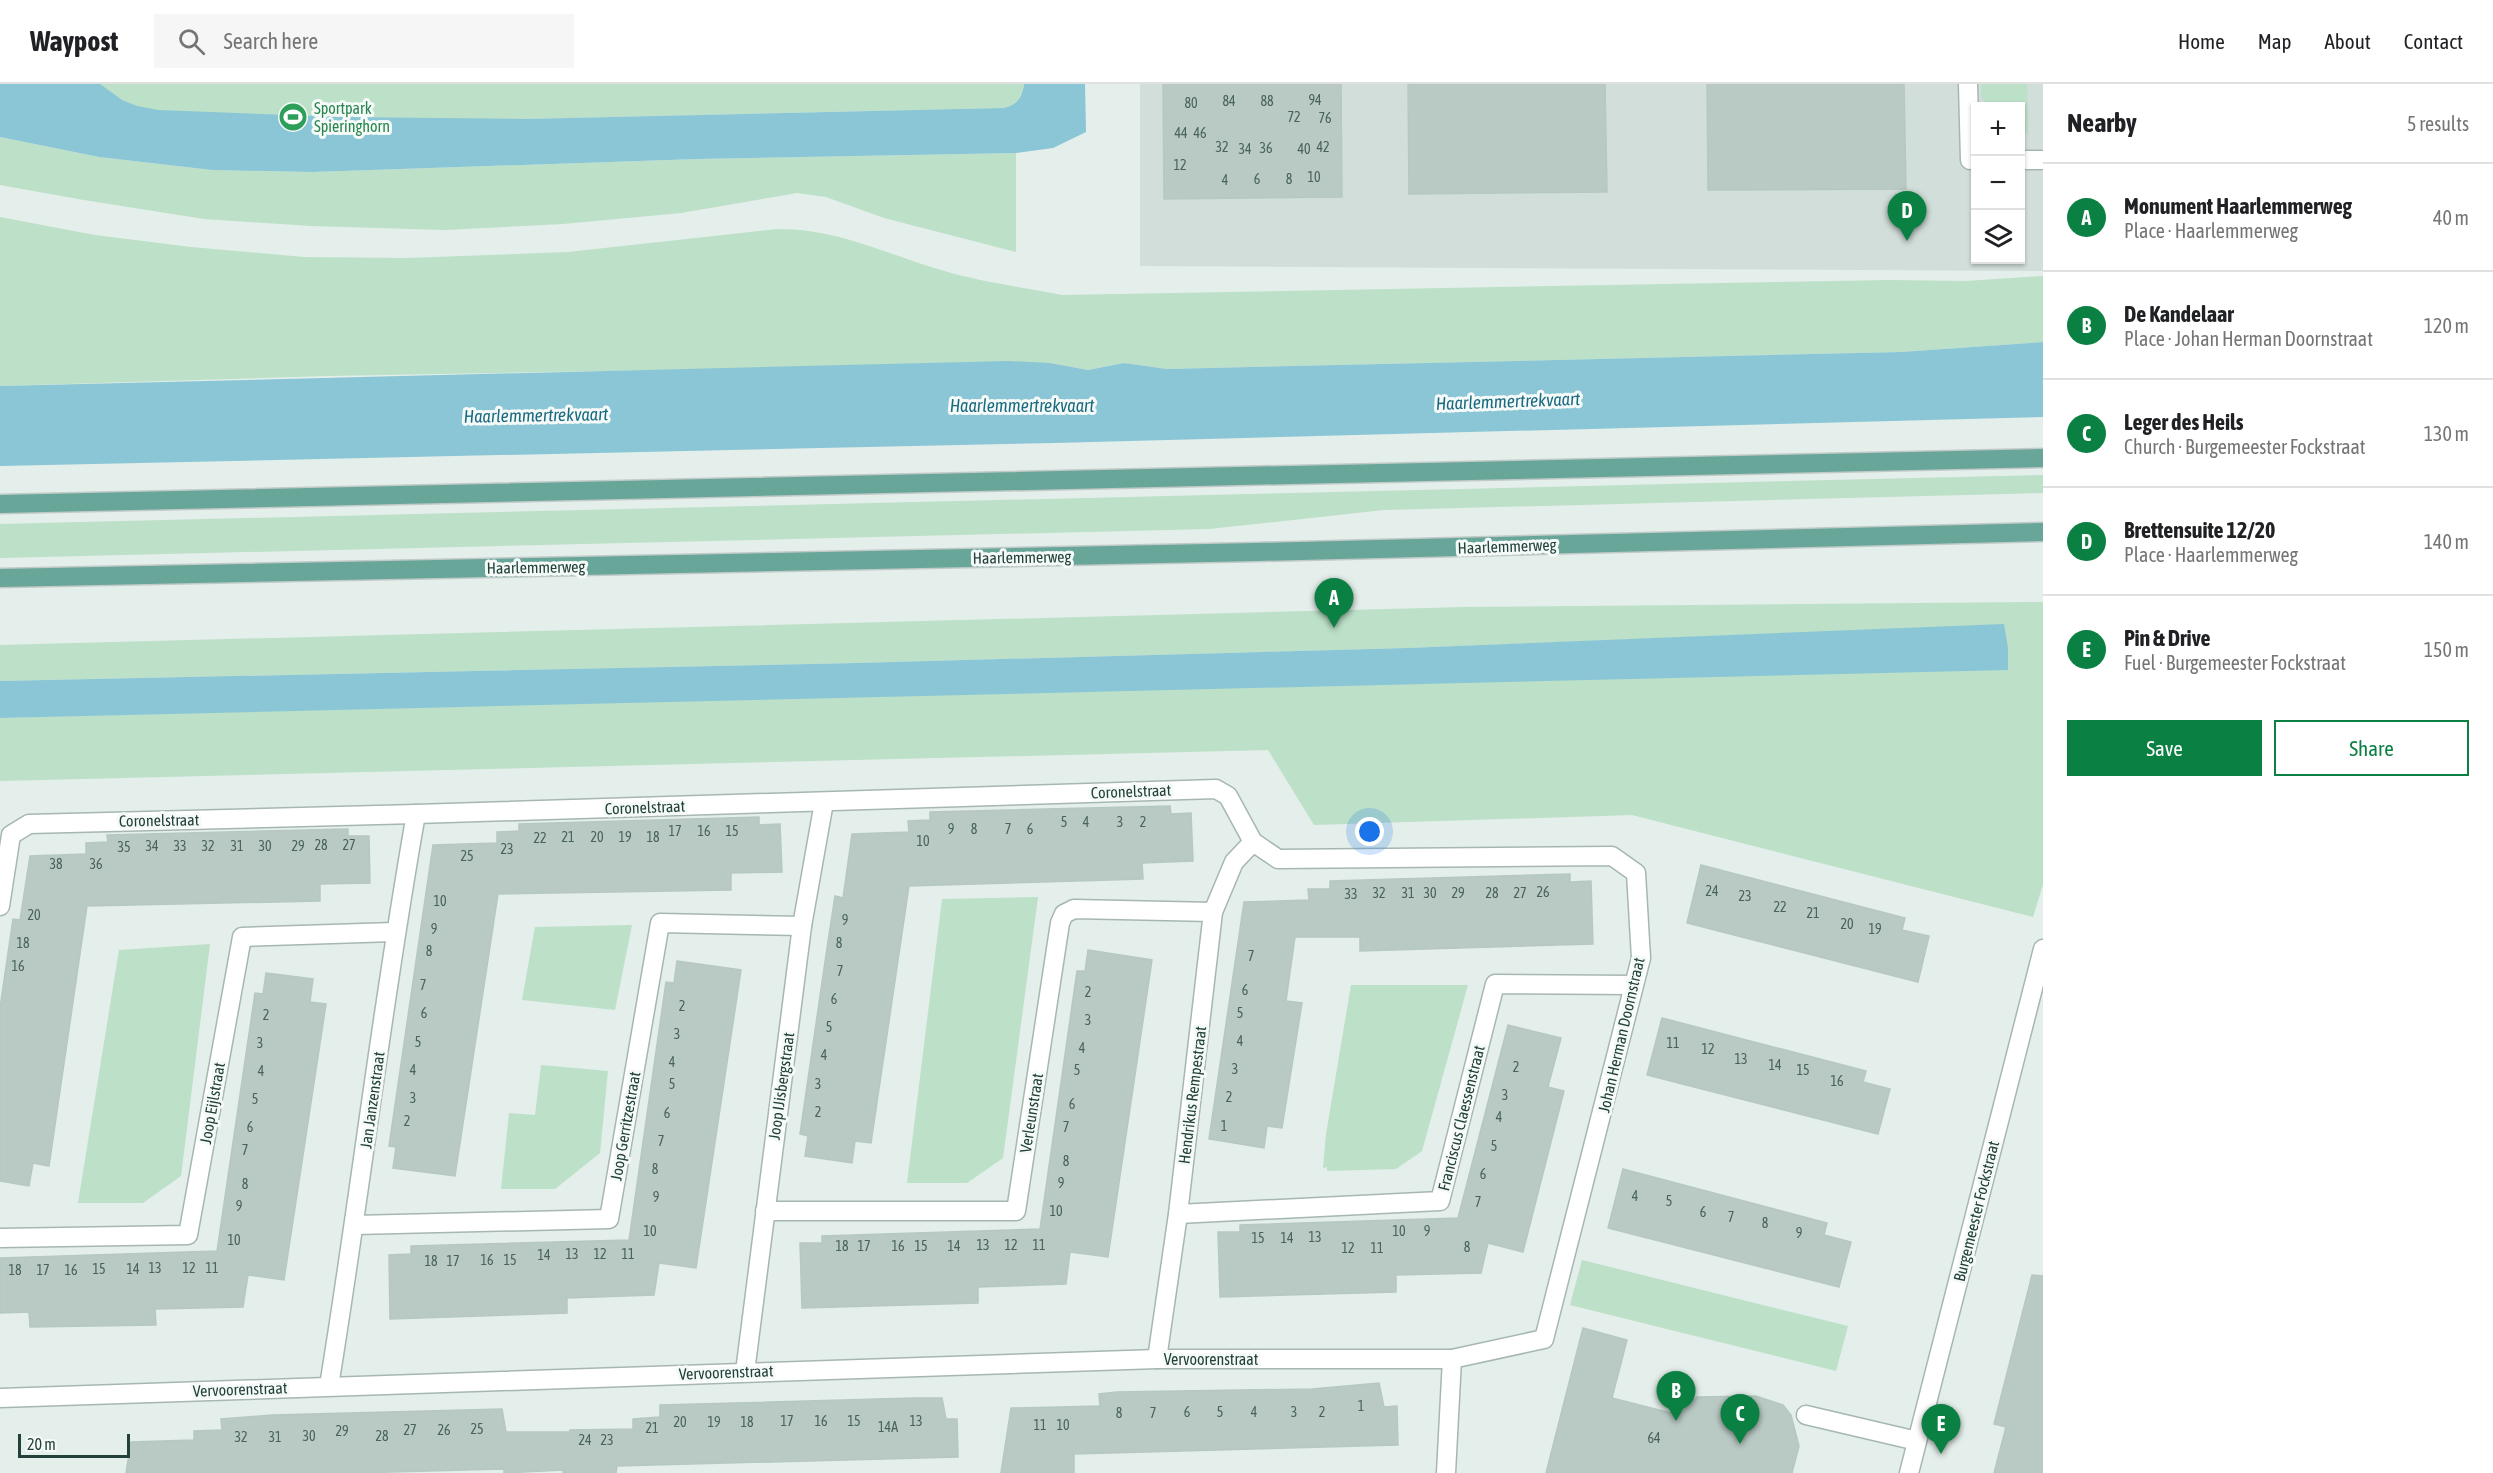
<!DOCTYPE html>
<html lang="en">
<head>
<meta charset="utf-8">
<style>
  body { margin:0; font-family:"Asap Condensed",sans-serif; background:#f6f6f6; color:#202124 }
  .controls { position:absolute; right:18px; top:18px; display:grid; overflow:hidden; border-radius:0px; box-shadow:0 2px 4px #0004 }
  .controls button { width:54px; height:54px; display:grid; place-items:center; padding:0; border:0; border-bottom:2px solid #e0e0e0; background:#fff; color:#202124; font:30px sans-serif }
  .scale { position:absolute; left:18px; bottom:15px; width:112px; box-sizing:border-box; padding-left:6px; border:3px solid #22413a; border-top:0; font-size:16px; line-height:21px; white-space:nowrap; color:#22413a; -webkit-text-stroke:4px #f5faf8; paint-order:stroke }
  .you { position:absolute; left:1370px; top:748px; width:21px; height:21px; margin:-15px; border:4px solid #fff; border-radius:50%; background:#1a73e8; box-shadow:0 0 0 9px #1a73e833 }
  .badge { display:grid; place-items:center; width:39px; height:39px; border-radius:50%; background:#0b8043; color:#fff; font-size:20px; font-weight:700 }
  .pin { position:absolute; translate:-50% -50px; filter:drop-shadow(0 2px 3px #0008) }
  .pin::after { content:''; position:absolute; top:32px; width:21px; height:18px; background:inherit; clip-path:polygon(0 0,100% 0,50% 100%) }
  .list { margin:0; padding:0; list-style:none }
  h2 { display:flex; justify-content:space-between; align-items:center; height:78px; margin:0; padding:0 24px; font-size:26px }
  h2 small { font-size:20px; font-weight:400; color:#757577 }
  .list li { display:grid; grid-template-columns:39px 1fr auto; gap:18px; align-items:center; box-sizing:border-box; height:108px; padding:0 24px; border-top:2px solid #e0e0e0 }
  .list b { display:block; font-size:22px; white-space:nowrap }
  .list p { margin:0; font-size:20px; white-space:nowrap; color:#757577 }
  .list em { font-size:20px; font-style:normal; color:#757577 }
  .actions { display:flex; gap:12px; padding:18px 24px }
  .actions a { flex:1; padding:14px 0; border:2px solid #0b8043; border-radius:0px; text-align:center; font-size:21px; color:#0b8043 }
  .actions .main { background:#0b8043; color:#fff }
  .icon { flex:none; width:33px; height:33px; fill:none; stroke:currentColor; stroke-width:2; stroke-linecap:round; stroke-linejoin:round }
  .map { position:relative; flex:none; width:2043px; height:1389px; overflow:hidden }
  header { display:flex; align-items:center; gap:36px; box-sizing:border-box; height:84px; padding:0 30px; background:#fff; border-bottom:2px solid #e0e0e0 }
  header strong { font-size:28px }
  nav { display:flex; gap:33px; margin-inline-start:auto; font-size:21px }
  .search { width:420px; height:54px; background:#f6f6f6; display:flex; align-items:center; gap:15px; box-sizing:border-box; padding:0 21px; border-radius:0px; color:#757577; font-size:22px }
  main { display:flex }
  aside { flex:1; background:#fff }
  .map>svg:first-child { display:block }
  .built { fill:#d2ded9; fill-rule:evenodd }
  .green { fill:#bce0c8 }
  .water { fill:#8ac6d5 }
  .building { fill:#b9c9c3; stroke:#b6c8c2; stroke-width:1.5 }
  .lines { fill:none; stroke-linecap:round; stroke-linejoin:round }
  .service-casing { stroke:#a6b7b2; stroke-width:21 }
  .minor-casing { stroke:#a6b7b2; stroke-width:21 }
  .primary-casing { stroke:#c1cac8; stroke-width:21 }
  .service { stroke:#fff; stroke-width:18 }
  .minor { stroke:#fff; stroke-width:18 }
  .primary { stroke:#67a699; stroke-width:18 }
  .labels { text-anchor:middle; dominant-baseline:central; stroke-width:6; stroke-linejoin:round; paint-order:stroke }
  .number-label { font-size:14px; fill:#48635c }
  .leisure-label { font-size:16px; fill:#27864d; stroke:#f5faf8; text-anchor:start }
  .street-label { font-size:16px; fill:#22413a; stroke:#f5faf8 }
  .water-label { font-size:18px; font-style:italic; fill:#196a80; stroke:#f5faf8 }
</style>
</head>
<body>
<header>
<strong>Waypost</strong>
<div class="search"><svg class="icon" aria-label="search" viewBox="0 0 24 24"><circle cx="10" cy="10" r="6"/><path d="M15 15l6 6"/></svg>Search here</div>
<nav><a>Home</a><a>Map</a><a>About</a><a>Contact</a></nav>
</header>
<main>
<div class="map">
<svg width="2043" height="1389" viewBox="0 0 2043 1389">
  <rect width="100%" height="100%" fill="#e4eeea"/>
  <!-- built -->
  <path class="built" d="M1140 0H2043V187L1140 182ZM1976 22H2020V176H1976Z"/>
  <!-- green -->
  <g class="green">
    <path d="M0 0H1024C1021 14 1016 22 1002 24L530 35 134 51Z"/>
    <polygon points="1981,0 2027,0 2028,50 2021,48 2020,22 1988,22 1981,12"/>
    <polygon points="0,53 99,73 212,86 312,88 697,75 1016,69 1016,168 884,134 826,113 797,109 681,129 563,140 445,146 311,142 204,135 84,116 0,101"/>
    <path d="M0 133 95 151 191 163 304 173 407 174 568 168 777 145C839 145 883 169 941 186 980 198 1022 203 1062 211L1889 196 1966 197 2043 192V258L1901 268 1167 285 1124 279 1088 286 1050 279 328 292 0 302Z"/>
    <polygon points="2043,391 2043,409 1384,426 1209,445 0,474 0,440"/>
    <polygon points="2043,518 2043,800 2033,833 1632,731 1314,741 1268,666 0,697 0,634 309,626 2004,541 1407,564 857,579 0,597 0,561 1466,523"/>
    <polygon points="1038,813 1003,1074 967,1099 907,1099 942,815"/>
    <polygon points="632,841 615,926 522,916 535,843"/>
    <polygon points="210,860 181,1092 143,1119 78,1119 119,866"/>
    <polygon points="1351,901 1468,901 1422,1067 1396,1085 1327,1087 1327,1083 1323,1084 1326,1050"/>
    <polygon points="541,981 608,987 600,1069 555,1105 501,1105 509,1029 535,1031"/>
    <polygon points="1582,1176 1848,1242 1836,1287 1570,1221"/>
  </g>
  <!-- water -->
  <g class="water">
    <path d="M0 0H100L122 16 137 22 158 26 342 33 526 35 1002 24C1016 22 1022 14 1024 0H1085L1086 48 1053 64 1016 69 697 75 312 88 212 86 99 73 0 53Z"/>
    <polygon points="2043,258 2043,333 1054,359 0,382 0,302 1009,277 1050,279 1088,286 1124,279 1167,285 1901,268"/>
    <polygon points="2004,540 2008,564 2008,586 0,634 0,597 857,579 1407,564"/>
  </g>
  <!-- building -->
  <g class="building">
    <polygon points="1163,0 1341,0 1342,113 1164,115"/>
    <polygon points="1408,0 1605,0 1607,108 1409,110"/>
    <polygon points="1707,0 1904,0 1906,105 1708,106"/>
    <polygon points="1170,722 1171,730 1191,729 1193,777 1142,779 1143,795 909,802 871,1059 855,1057 852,1079 805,1072 808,1052 800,1050 827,864 835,812 843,814 852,750 909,748 908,737 930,736 930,728"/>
    <polygon points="759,733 759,741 780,740 782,788 731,789 731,806 498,810 455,1092 393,1084 396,1063 389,1062 433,761 497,759 497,748 519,747 519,740"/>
    <polygon points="348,745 348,752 369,752 370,799 320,800 320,817 87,822 49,1082 33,1079 29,1102 0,1097 0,924 13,835 20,836 30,772 86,770 86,759 108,758 107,751"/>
    <polygon points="1701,781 1905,834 1902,846 1929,852 1918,898 1687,839"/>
    <polygon points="1570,790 1570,798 1591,797 1593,860 1360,867 1360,853 1295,853 1286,917 1302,919 1282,1044 1267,1042 1264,1064 1209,1055 1244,818 1309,816 1308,805 1330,805 1330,797"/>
    <polygon points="1088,866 1152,876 1108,1173 1070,1168 1066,1200 978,1203 978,1219 802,1224 800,1159 822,1159 822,1152 1040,1145 1077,887 1085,887"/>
    <polygon points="677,877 741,886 696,1184 659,1179 654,1211 567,1214 567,1229 390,1235 389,1171 411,1170 411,1162 629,1156 666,898 674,899"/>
    <polygon points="266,889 313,895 310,918 326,920 284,1196 248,1191 243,1223 155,1225 156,1241 30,1243 29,1228 0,1229 0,1174 217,1167 255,909 263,910"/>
    <polygon points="1662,934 1866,987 1863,998 1890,1005 1878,1050 1647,991"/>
    <polygon points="1508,941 1561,954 1548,1003 1564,1007 1523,1168 1488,1159 1481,1189 1396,1191 1396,1208 1220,1213 1218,1148 1240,1148 1240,1141 1458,1134"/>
    <polygon points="1623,1085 1827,1139 1824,1151 1851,1158 1839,1203 1608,1144"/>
    <polygon points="2032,1191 2043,1192 2043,1389 1994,1389 2006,1343 1994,1340"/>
    <polygon points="1583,1244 1627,1256 1612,1314 1679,1331 1697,1313 1756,1312 1783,1321 1791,1331 1799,1362 1792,1389 1546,1389"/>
    <polygon points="1379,1299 1384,1323 1397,1322 1398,1361 1074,1370 1074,1389 1001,1389 1011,1324 1100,1322 1099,1310 1117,1308 1312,1305"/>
    <polygon points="915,1314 942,1314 946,1335 957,1335 958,1373 617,1382 616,1389 563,1389 563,1386 504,1389 504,1385 354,1389 126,1389 131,1358 194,1356 194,1347 222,1346 221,1335 272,1331 502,1325 506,1348 570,1348 570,1346 633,1345 633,1335 660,1333 660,1321"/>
  </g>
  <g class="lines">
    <!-- service casing -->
    <g class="service-casing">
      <g id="service">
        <polyline points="1968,0 1970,76 1976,76"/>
        <polyline points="2020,76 2043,76"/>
        <polyline points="1806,1331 1917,1357"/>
      </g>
    </g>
    <!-- minor casing -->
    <g class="minor-casing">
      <g id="minor">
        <polyline points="0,822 11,751 29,740 416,730 1216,705 1228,712 1253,758 1278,775 1612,772 1636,789 1641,874 1544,1255 1452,1275 1446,1389"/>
        <polyline points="765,1127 1016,1127 1060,839 1064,830 1074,825 1213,828"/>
        <polyline points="1178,1130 1440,1117 1495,900 1633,901"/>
        <polyline points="355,1141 609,1135 660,839 802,842"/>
        <polyline points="0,1154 188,1151 242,853 394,848"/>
        <polyline points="1157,1275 1178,1130 1213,828 1234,778 1253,758"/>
        <polyline points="745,1288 802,842 824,718"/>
        <path d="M329 1302C360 1112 382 920 416 730"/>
        <polyline points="0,1314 1157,1275 1452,1275"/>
        <polyline points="1909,1389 2043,865"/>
      </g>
    </g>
    <!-- primary casing -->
    <g class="primary-casing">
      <g id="primary">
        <polyline points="0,420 2043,374"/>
        <polyline points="0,494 1256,468 2043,448"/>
      </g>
    </g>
    <!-- service -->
    <use href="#service" class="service"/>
    <!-- minor -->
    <use href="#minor" class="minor"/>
    <!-- primary -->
    <use href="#primary" class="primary"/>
  </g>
  <!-- icons -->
  <defs>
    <g id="stadium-disc" transform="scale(1.5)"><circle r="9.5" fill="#2e9e5b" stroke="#f5faf8"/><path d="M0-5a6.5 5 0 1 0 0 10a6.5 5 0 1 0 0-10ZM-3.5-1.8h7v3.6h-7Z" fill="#fff"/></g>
  </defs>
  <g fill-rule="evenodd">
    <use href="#stadium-disc" x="293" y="33"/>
  </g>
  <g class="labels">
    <!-- number labels -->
    <g class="number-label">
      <text x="1315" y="16">94</text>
      <text x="1229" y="17">84</text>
      <text x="1267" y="17">88</text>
      <text x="1191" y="19">80</text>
      <text x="1294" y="33">72</text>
      <text x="1325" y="34">76</text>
      <text x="1181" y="49">44</text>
      <text x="1200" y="49">46</text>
      <text x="1222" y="63">32</text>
      <text x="1323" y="63">42</text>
      <text x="1266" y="64">36</text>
      <text x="1245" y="65">34</text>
      <text x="1304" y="65">40</text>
      <text x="1180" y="81">12</text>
      <text x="1314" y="93">10</text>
      <text x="1257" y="95">6</text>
      <text x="1289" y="95">8</text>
      <text x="1225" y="96">4</text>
      <text x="1064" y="738">5</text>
      <text x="1086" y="738">4</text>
      <text x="1120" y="738">3</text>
      <text x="1143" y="738">2</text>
      <text x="951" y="745">9</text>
      <text x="974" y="745">8</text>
      <text x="1008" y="745">7</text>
      <text x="1030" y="745">6</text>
      <text x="675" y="747">17</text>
      <text x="704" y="747">16</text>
      <text x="732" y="747">15</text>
      <text x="568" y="753">21</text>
      <text x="597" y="753">20</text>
      <text x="625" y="753">19</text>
      <text x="653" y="753">18</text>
      <text x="540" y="754">22</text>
      <text x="923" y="757">10</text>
      <text x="321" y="761">28</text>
      <text x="349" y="761">27</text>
      <text x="152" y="762">34</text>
      <text x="180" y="762">33</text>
      <text x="208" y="762">32</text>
      <text x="237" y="762">31</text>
      <text x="265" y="762">30</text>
      <text x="298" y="762">29</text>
      <text x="124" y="763">35</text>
      <text x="507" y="765">23</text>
      <text x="467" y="772">25</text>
      <text x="56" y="780">38</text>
      <text x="96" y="780">36</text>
      <text x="1712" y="807">24</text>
      <text x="1543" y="808">26</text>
      <text x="1379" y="809">32</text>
      <text x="1408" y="809">31</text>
      <text x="1430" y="809">30</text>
      <text x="1458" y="809">29</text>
      <text x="1492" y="809">28</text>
      <text x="1520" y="809">27</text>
      <text x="1351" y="810">33</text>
      <text x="1745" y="812">23</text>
      <text x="440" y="817">10</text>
      <text x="1780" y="823">22</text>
      <text x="1813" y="829">21</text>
      <text x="34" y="831">20</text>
      <text x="845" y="836">9</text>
      <text x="1847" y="840">20</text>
      <text x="434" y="845">9</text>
      <text x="1875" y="845">19</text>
      <text x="23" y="859">18</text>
      <text x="839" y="859">8</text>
      <text x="429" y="867">8</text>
      <text x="1251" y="872">7</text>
      <text x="18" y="882">16</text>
      <text x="840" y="887">7</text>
      <text x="423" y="901">7</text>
      <text x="1245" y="906">6</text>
      <text x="1088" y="908">2</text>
      <text x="834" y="915">6</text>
      <text x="682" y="922">2</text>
      <text x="424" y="929">6</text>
      <text x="1240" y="929">5</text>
      <text x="266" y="931">2</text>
      <text x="1088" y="936">3</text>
      <text x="829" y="943">5</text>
      <text x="677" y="950">3</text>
      <text x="1240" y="957">4</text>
      <text x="418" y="958">5</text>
      <text x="260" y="959">3</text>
      <text x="1673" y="959">11</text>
      <text x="1082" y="964">4</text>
      <text x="1708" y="965">12</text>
      <text x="824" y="971">4</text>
      <text x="1741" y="975">13</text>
      <text x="672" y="978">4</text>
      <text x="1775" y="981">14</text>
      <text x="1516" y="983">2</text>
      <text x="1235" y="985">3</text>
      <text x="413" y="986">4</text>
      <text x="1077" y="986">5</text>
      <text x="1803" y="986">15</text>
      <text x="261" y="987">4</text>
      <text x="1837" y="997">16</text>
      <text x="672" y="1000">5</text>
      <text x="818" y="1000">3</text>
      <text x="1505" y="1011">3</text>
      <text x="1229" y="1013">2</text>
      <text x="413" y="1014">3</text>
      <text x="255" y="1015">5</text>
      <text x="1072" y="1020">6</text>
      <text x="818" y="1028">2</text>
      <text x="667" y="1029">6</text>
      <text x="1499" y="1033">4</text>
      <text x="407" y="1037">2</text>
      <text x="1224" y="1042">1</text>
      <text x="250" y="1043">6</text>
      <text x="1066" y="1043">7</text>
      <text x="661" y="1057">7</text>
      <text x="1494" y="1062">5</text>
      <text x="245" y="1066">7</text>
      <text x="1066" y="1077">8</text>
      <text x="655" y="1085">8</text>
      <text x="1483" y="1090">6</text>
      <text x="1061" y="1099">9</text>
      <text x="245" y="1100">8</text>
      <text x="1635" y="1112">4</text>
      <text x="656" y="1113">9</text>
      <text x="1669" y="1117">5</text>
      <text x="1478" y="1118">7</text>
      <text x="239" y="1122">9</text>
      <text x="1056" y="1127">10</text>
      <text x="1703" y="1128">6</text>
      <text x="1731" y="1133">7</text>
      <text x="1765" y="1139">8</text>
      <text x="650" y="1147">10</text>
      <text x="1399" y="1147">10</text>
      <text x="1427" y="1147">9</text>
      <text x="1799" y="1149">9</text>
      <text x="1315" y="1153">13</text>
      <text x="1258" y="1154">15</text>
      <text x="1287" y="1154">14</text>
      <text x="234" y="1156">10</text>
      <text x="983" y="1161">13</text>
      <text x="1011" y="1161">12</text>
      <text x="1039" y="1161">11</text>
      <text x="842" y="1162">18</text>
      <text x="864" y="1162">17</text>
      <text x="898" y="1162">16</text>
      <text x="921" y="1162">15</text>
      <text x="954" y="1162">14</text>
      <text x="1467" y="1163">8</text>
      <text x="1348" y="1164">12</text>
      <text x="1377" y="1164">11</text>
      <text x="572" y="1170">13</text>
      <text x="600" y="1170">12</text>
      <text x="628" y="1170">11</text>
      <text x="544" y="1171">14</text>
      <text x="487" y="1176">16</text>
      <text x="510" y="1176">15</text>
      <text x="431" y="1177">18</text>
      <text x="453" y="1177">17</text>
      <text x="155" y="1184">13</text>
      <text x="189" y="1184">12</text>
      <text x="212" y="1184">11</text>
      <text x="99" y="1185">15</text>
      <text x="133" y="1185">14</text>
      <text x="15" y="1186">18</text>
      <text x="43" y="1186">17</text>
      <text x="71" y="1186">16</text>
      <text x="1361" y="1322">1</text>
      <text x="1187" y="1328">6</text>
      <text x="1220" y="1328">5</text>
      <text x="1254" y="1328">4</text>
      <text x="1294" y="1328">3</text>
      <text x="1322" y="1328">2</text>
      <text x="1119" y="1329">8</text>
      <text x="1153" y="1329">7</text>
      <text x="787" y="1337">17</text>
      <text x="821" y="1337">16</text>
      <text x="854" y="1337">15</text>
      <text x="916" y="1337">13</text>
      <text x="680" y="1338">20</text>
      <text x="714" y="1338">19</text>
      <text x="747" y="1338">18</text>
      <text x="1040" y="1341">11</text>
      <text x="1063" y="1341">10</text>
      <text x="888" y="1343">14A</text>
      <text x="652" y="1344">21</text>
      <text x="477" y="1345">25</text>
      <text x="410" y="1346">27</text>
      <text x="444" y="1346">26</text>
      <text x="342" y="1347">29</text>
      <text x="309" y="1352">30</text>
      <text x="382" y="1352">28</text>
      <text x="241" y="1353">32</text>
      <text x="275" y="1353">31</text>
      <text x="1654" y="1354">64</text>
      <text x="585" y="1356">24</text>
      <text x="607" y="1356">23</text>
    </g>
    <!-- leisure labels -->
    <g class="leisure-label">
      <text x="314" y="24">Sportpark<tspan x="314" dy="18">Spieringhorn</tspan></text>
    </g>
    <!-- street labels -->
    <g class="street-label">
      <text transform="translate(1507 462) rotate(-2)">Haarlemmerweg</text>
      <text transform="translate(1022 473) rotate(-1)">Haarlemmerweg</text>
      <text transform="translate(536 483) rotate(-1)">Haarlemmerweg</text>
      <text transform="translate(1131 707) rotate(-2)">Coronelstraat</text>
      <text transform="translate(645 723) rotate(-2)">Coronelstraat</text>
      <text transform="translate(159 736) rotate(-1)">Coronelstraat</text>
      <text transform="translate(1621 951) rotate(-77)">Johan Herman Doornstraat</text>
      <text transform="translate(781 1002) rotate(-82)">Joop IJisbergstraat</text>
      <text transform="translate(1192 1011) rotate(-83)">Hendrikus Rempestraat</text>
      <text transform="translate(372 1016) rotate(-82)">Jan Janzenstraat</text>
      <text transform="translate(212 1019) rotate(-80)">Joop Eijlstraat</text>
      <text transform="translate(1031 1029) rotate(-81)">Verleunstraat</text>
      <text transform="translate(1461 1034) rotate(-76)">Franciscus Claessenstraat</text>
      <text transform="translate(625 1042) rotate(-80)">Joop Gerritzestraat</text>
      <text transform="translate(1976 1127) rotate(-76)">Burgemeester Fockstraat</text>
      <text x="1211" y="1275">Vervoorenstraat</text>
      <text transform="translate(726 1288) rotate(-2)">Vervoorenstraat</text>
      <text transform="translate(240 1305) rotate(-2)">Vervoorenstraat</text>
    </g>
    <!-- water labels -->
    <g class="water-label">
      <text transform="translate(1508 317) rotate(-2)">Haarlemmertrekvaart</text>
      <text x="1022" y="321">Haarlemmertrekvaart</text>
      <text transform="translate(536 331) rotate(-1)">Haarlemmertrekvaart</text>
    </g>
  </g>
</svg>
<div class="controls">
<button>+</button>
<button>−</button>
<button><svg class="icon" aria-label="layers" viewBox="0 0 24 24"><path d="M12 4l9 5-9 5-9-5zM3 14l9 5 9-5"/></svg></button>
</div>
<div class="scale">20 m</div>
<div class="you"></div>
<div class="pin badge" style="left:1334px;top:544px">A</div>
<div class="pin badge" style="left:1676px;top:1337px">B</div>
<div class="pin badge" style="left:1740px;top:1360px">C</div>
<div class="pin badge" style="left:1907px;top:157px">D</div>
<div class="pin badge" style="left:1941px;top:1370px">E</div>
</div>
<aside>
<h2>Nearby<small>5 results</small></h2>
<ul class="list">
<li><span class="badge">A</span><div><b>Monument Haarlemmerweg</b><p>Place · Haarlemmerweg</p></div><em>40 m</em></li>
<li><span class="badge">B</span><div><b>De Kandelaar</b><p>Place · Johan Herman Doornstraat</p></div><em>120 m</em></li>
<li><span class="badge">C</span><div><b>Leger des Heils</b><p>Church · Burgemeester Fockstraat</p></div><em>130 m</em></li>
<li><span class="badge">D</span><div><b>Brettensuite 12/20</b><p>Place · Haarlemmerweg</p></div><em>140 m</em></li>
<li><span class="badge">E</span><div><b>Pin &amp; Drive</b><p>Fuel · Burgemeester Fockstraat</p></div><em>150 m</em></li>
</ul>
<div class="actions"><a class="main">Save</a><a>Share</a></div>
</aside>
</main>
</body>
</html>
